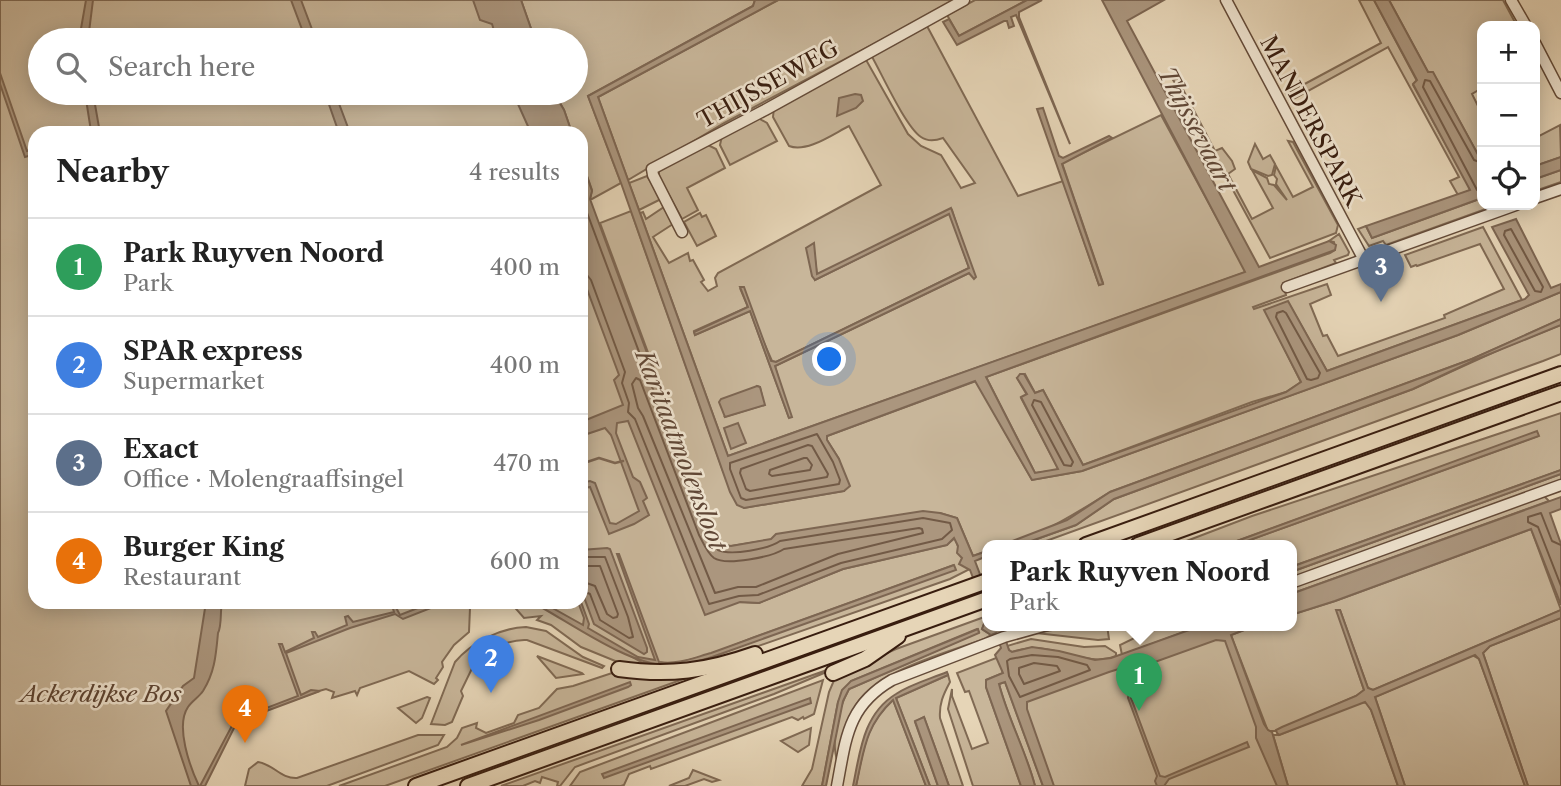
<!DOCTYPE html>
<html lang="en">
<head>
<meta charset="utf-8">
<style>
  body { margin:0; font-family:"Libre Caslon Text",serif; background:#f6f6f6; color:#222 }
  .controls { position:absolute; right:21px; top:21px; display:grid; overflow:hidden; border-radius:14px; box-shadow:0 4px 18px #0003 }
  .controls button { width:63px; height:63px; display:grid; place-items:center; padding:0; border:0; border-bottom:2px solid #e0e0e0; background:#fff; color:#222; font:35px sans-serif }
  .you { position:absolute; left:830px; top:360px; width:24px; height:24px; margin:-18px; border:5px solid #fff; border-radius:50%; background:#1a73e8; box-shadow:0 0 0 10px #1a73e833 }
  .badge { display:grid; place-items:center; width:46px; height:46px; border-radius:50%; background:#0b8043; color:#fff; font-size:23px; font-weight:700 }
  .pin { position:absolute; translate:-50% -58px; filter:drop-shadow(0 2px 4px #0008) }
  .pin::after { content:''; position:absolute; top:37px; width:24px; height:21px; background:inherit; clip-path:polygon(0 0,100% 0,50% 100%) }
  .popup { position:absolute; left:982px; top:540px; width:315px; height:91px; box-sizing:border-box; display:grid; place-content:center; border-radius:14px; background:#fff; filter:drop-shadow(0 2px 5px #0005); font-size:23px; white-space:nowrap; color:#767676 }
  .popup b { font-size:26px; color:#222 }
  .popup::after { content:''; position:absolute; left:50%; top:100%; margin-left:-14px; border:14px solid transparent; border-top-color:#fff }
  .list { margin:0; padding:0; list-style:none }
  h2 { display:flex; justify-content:space-between; align-items:center; height:91px; margin:0; padding:0 28px; font-size:30px }
  h2 small { font-size:23px; font-weight:400; color:#767676 }
  .list li { display:grid; grid-template-columns:46px 1fr auto; gap:21px; align-items:center; box-sizing:border-box; height:98px; padding:0 28px; border-top:2px solid #e0e0e0 }
  .list b { display:block; font-size:26px; white-space:nowrap }
  .list p { margin:0; font-size:23px; white-space:nowrap; color:#767676 }
  .list em { font-size:23px; font-style:normal; color:#767676 }
  .icon { flex:none; width:38px; height:38px; fill:none; stroke:currentColor; stroke-width:2; stroke-linecap:round; stroke-linejoin:round }
  .map { position:relative; flex:none; width:1561px; height:786px; overflow:hidden }
  .search { position:absolute; background:#fff; box-shadow:0 4px 18px #0003; left:28px; top:28px; width:560px; height:77px; display:flex; align-items:center; gap:18px; box-sizing:border-box; padding:0 24px; border-radius:38px; color:#767676; font-size:26px }
  .panel { position:absolute; background:#fff; box-shadow:0 4px 18px #0003; left:28px; top:126px; width:560px; height:483px; border-radius:21px }
  .map>svg:first-child { display:block }
  .green { fill:#c8b69a; stroke:#806a54; stroke-width:2; fill-rule:evenodd }
  .water { fill:#ab967e; stroke:#7d6652; stroke-width:2 }
  .lines { fill:none; stroke-linecap:round; stroke-linejoin:round }
  .shore { stroke:#725a46; stroke-width:2 }
  .stream { stroke:#7d6652; stroke-width:2.5 }
  .minor-casing { stroke:#644b39; stroke-width:13 }
  .highway-casing { stroke:#381d0f; stroke-width:18 }
  .minor { stroke:#efe4d0; stroke-width:10 }
  .highway { stroke:#e6d5b7; stroke-width:14 }
  .labels { text-anchor:middle; dominant-baseline:central; stroke-width:5; stroke-linejoin:round; paint-order:stroke }
  .street-label { font-size:23px; fill:#381d0f; stroke:#efe4d0 }
  .park-label { font-size:23px; font-style:italic; fill:#5c4332; stroke:#efe4d0 }
  .water-label { font-size:24px; font-style:italic; fill:#604736; stroke:#efe4d0 }
</style>
</head>
<body>
<div class="map">
<svg width="1561" height="786" viewBox="0 0 1561 786">
  <rect width="100%" height="100%" fill="#e6d5b7"/>
  <filter id="stains"><feTurbulence type="fractalNoise" baseFrequency=".00286" numOctaves="4"/><feColorMatrix values="0 0 0 0 .2 0 0 0 0 .09 0 0 0 0 .02 0 0 0 .5 -.17"/></filter>
  <radialGradient id="worn" r=".72"><stop offset=".6" stop-color="#630" stop-opacity="0"/><stop offset="1" stop-color="#630" stop-opacity=".3"/></radialGradient>
  <!-- green -->
  <g class="green">
    <polygon points="0,0 485,0 500,40 40,40 40,93 520,93 534,133 35,133 35,602 441,602 432,607 446,602 479,602 470,608 469,632 454,645 442,662 443,667 436,678 438,680 434,684 409,671 360,688 357,695 355,691 332,698 334,692 326,689 319,691 236,721 203,786 0,786"/>
    <polygon points="521,0 755,0 753,6 588,96 621,183 592,199 590,199 592,190 581,159 581,133 572,133 564,110 554,93 576,93 576,40 535,40"/>
    <polygon points="778,0 957,0 724,123 628,180 598,97"/>
    <polygon points="975,0 1027,0 959,36 947,15"/>
    <polygon points="1359,0 1374,0 1417,81 1413,85 1471,190 1458,195 1450,181 1459,177 1388,47 1290,101 1286,94 1381,43"/>
    <polygon points="1389,0 1503,0 1517,26 1482,26 1482,88 1472,94 1482,114 1482,162 1433,73 1428,72"/>
    <path d="M927 26 1018 196 1063 181 1099 285 1103 283 1062 163 1161 115 1246 272 728 456 640 213 643 212 646 219 664 207 673 224 653 237 669 263 688 253 690 261 693 260 704 280 701 282 708 291 717 286 715 278 718 273 881 185 849 126C833 134 807 153 789 146L773 117 774 108 865 58 908 134 921 146 941 155 961 188 975 183 943 138C935 141 928 142 921 137 905 126 882 74 871 55ZM952 210 974 278 969 273 775 366 789 418 750 311 695 335 694 331 748 307 740 288 772 361 776 362 969 268 950 213 815 280 813 244 817 275ZM757 386 760 387 764 405 724 417Z"/>
    <polygon points="1177,78 1215,151 1222,148 1232,161 1235,169 1228,174 1252,219 1273,208 1252,170 1267,178 1269,184 1274,185 1287,200 1276,184 1277,179 1274,175 1276,166 1293,197 1313,187 1288,141 1293,142 1338,225 1336,233 1270,258 1204,137 1206,136 1173,80"/>
    <polygon points="758,118 767,123 777,141 730,165 720,145 722,136"/>
    <polygon points="1560,125 1561,157 1535,166 1535,138"/>
    <polygon points="706,144 716,149 725,168 687,188 698,210 682,219 659,177 659,171"/>
    <polygon points="1255,144 1263,159 1270,155 1275,164 1272,175 1268,176 1251,169 1248,162"/>
    <polygon points="1561,170 1561,182 1535,191 1535,179"/>
    <polygon points="647,176 661,199 639,210 629,183"/>
    <polygon points="1482,198 1482,205 1497,205 1386,245 1383,241 1369,246 1358,229 1366,226 1372,238"/>
    <path d="M631 211 723 471 744 508 844 491 839 459 827 440V436L976 381 1032 480 1082 471 1458 335 1561 292V319L1472 359 1110 492C1074 514 1030 545 987 545V551L973 556 957 518 940 513 731 546 723 545 713 528 600 223Z"/>
    <polygon points="700,213 702,217 706,215 716,236 697,246 684,222"/>
    <polygon points="1483,227 1522,300 1327,371 1288,302 1265,310 1301,382 1286,392 1252,402 1083,465 1043,390 1035,393 1025,374 1017,378 1027,395 1021,398 1059,470 1035,473 986,377 1330,253 1335,250 1334,242 1329,241 1339,234 1349,252 1348,255 1334,260 1336,263 1283,283 1286,295 1253,307 1254,309 1327,284 1331,295 1310,304 1323,336 1327,335 1338,356 1445,318 1444,315 1504,289 1480,244 1417,266 1416,265 1411,267 1405,255"/>
    <path d="M581 259 740 602 759 603 843 569 946 545 955 538 962 558 970 569 950 579 701 666 625 665 581 647 551 625 537 620 541 616 524 618 510 602H581ZM954 565 712 657 683 665 643 663 565 619 630 654 645 661 674 664 712 654 752 638Z"/>
    <polygon points="1561,325 1561,354 1543,361 1035,545 1020,545 1076,525 1114,499 1413,389 1503,348"/>
    <polygon points="1561,413 1561,470 1291,567 1291,545 1236,545 1538,436 1537,432 1226,545 1176,545 1252,516"/>
    <polygon points="1561,474 1561,480 1291,579 1291,572"/>
    <polygon points="1544,496 1549,501 1291,594 1291,588"/>
    <polygon points="1531,529 1561,610 1373,690 1368,688 1340,610 1337,610 1364,690 1356,696 1276,731 1268,731 1231,635 1257,625 1291,625 1291,615 1335,601"/>
    <path d="M987 616 982 629 991 635 984 639C947 653 869 672 853 711 847 727 843 746 838 763 830 742 838 709 849 689L979 632 977 629 851 681 838 702 822 786H802L812 769 829 692 835 678 853 668 896 649Z"/>
    <polygon points="1561,618 1561,786 1528,786 1483,653 1490,646"/>
    <polygon points="1080,625 1107,625 1109,639 1098,640 1036,633"/>
    <polygon points="1161,625 1203,625 1122,655 1120,645"/>
    <path d="M526 627 546 631 583 657 604 666 602 668 527 640C511 639 494 647 482 656L479 654 461 691 463 696 452 722 445 725 431 724 455 662C472 642 500 628 526 627Z"/>
    <polygon points="1224,632 1281,786 1053,786 1020,695"/>
    <path d="M1031 639 1084 647 1105 646 1116 653V656C1090 667 1062 648 1034 648 1027 648 1019 650 1012 652L1009 650 1007 646Z"/>
    <polygon points="1472,655 1479,659 1525,786 1405,786 1375,697"/>
    <polygon points="537,656 582,673 583,674 556,678"/>
    <polygon points="996,658 999,659 1003,673 986,680 986,687 1021,786 973,786 948,709 952,689 952,696 972,749 988,743 969,691 965,692 957,673"/>
    <polygon points="855,660 774,694 575,767 560,786 557,786 558,782 542,777 540,783 535,781 523,786 501,786"/>
    <polygon points="612,673 692,676 385,786 339,786 447,747 457,738 462,728 477,723 476,728 486,733 514,723 518,715 539,708 557,689 573,686"/>
    <path d="M948 675 950 682C943 695 939 704 940 718L963 786H949L924 717 915 722 938 786H930L896 698Z"/>
    <polygon points="823,680 814,714 804,719 803,717 798,720 792,717 651,769 650,766 629,774 624,785 621,786 570,786 580,772 588,769"/>
    <path d="M1005 682 1043 786H1035C1026 751 1008 719 999 684Z"/>
    <polygon points="427,697 430,698 422,718 416,723 398,708"/>
    <path d="M893 700 926 786H856C863 751 865 725 893 700Z"/>
    <polygon points="1360,702 1367,703 1371,710 1398,786 1288,786 1273,735 1279,735"/>
    <polygon points="811,728 809,745 798,752 781,741"/>
    <path d="M418 735H444L438 745 327 786H245L249 769 258 762C273 764 281 779 297 778Z"/>
    <polygon points="693,770 719,780 712,782 704,779 685,786 669,786 689,778"/>
  </g>
  <!-- water -->
  <g class="water">
    <polygon points="86,0 93,0 88,40 79,40"/>
    <polygon points="291,0 301,0 316,40 306,40"/>
    <polygon points="473,0 521,0 535,40 497,40 492,24 480,20"/>
    <polygon points="755,0 778,0 598,97 728,456 1245,272 1102,0 1164,0 1127,21 1259,267 1329,241 1336,245 1335,250 986,377 1035,473 1058,469 1021,397 1027,394 1017,378 1020,374 1024,374 1035,393 1043,390 1083,465 1286,392 1301,382 1264,310 1288,301 1327,371 1525,299 1529,295 1492,227 1516,219 1551,288 1561,284 1561,292 1458,335 1082,471 1032,480 975,381 827,436 827,440 839,459 850,486 844,491 744,508 737,505 730,492 621,183 588,96 753,6"/>
    <polygon points="1027,0 1042,0 1019,12 1019,17 1070,144 1016,15 1011,17 1014,26 1009,28 1007,21 1004,21 957,45 943,22 949,19 959,36"/>
    <polygon points="1374,0 1389,0 1428,72 1433,72 1482,162 1482,198 1372,238 1366,226 1470,190 1413,84 1417,80"/>
    <polygon points="0,73 27,151 35,149 35,154 25,157 0,84"/>
    <polygon points="85,93 93,93 100,133 86,133 91,131"/>
    <polygon points="325,93 335,93 350,133 339,133"/>
    <polygon points="513,93 554,93 564,110 572,133 531,133"/>
    <polygon points="855,94 861,95 863,101 856,108 837,116 839,98"/>
    <polygon points="1043,108 1059,156 1063,158 1109,136 1112,138 1062,164 1103,284 1099,285 1037,109"/>
    <polygon points="1561,157 1561,170 1535,179 1535,166"/>
    <polygon points="581,159 592,191 590,199 700,496 713,528 723,545 731,546 771,539 776,534 923,511 940,513 957,518 973,556 987,551 987,556 975,561 987,593 987,615 970,570 959,564 962,558 957,553 958,546 954,538 947,545 843,569 759,603 740,602 705,615 628,421 617,423 616,433 633,477 640,482 647,498 643,501 649,515 634,524 609,534 590,487 581,489 581,483 590,481 595,483 610,523 616,524 639,511 611,435 605,428 581,436 581,422 623,405 614,380 619,375 581,273"/>
    <polygon points="951,208 976,277 974,279 969,273 775,366 792,417 789,418 750,311 695,335 694,332 748,307 740,287 744,287 771,361 776,362 969,268 949,214 815,280 812,276 806,248 814,243 817,274"/>
    <polygon points="1561,319 1561,325 1475,360 1413,389 1114,499 1076,525 1020,545 1002,545 1067,520 1110,492 1472,359"/>
    <polygon points="757,386 760,387 765,405 725,417 719,402 721,399"/>
    <polygon points="738,423 746,443 731,449 724,428"/>
    <polygon points="1537,431 1539,436 1236,545 1226,545"/>
    <polygon points="1561,470 1561,474 1291,572 1291,567"/>
    <polygon points="1561,497 1561,509 1550,513 1561,544 1561,605 1531,529 1335,601 1291,615 1291,594"/>
    <polygon points="607,548 610,549 647,648 647,652 644,654 594,624 581,589 581,550"/>
    <path d="M617 554H619L659 662C677 665 693 658 711 653L954 565 956 570 712 657C698 661 684 667 669 666 626 664 571 623 532 602L547 605 583 625 584 618 578 602H581L589 624 588 628 638 657 655 660Z"/>
    <path d="M206 602H222C220 611 222 626 218 633 216 654 215 672 203 691 199 697 192 701 188 707 175 726 190 767 199 786H191L166 711 183 686 194 678Z"/>
    <polygon points="391,602 393,602 400,615 433,602 446,602 403,619 395,614 350,628 286,653 301,695 311,690 320,691 237,722 205,786 200,786 235,720 298,696 279,644 282,644 285,652 314,638 312,632 315,632 318,637 347,625 345,617 348,616 353,622 394,612"/>
    <polygon points="1336,610 1340,610 1368,688 1373,690 1561,610 1561,618 1490,646 1483,653 1528,786 1525,786 1479,659 1475,655 1375,697 1405,786 1398,786 1371,710 1365,702 1279,735 1277,733 1276,730 1282,727 1356,696 1364,690"/>
    <path d="M987 616V625H1005L1003 632 1009 650 1012 652 1032 647 1059 651 1095 660 1111 658 1203 625H1257L1231 635 1264 724 1268 730 1272 732 1288 786H1277L1256 738V727L1225 641 1216 640 1141 667H1125L1109 672 1027 702V709L1054 786H1043L1005 682 999 684C1008 719 1026 751 1035 786H1021L986 687V680L1003 673 995 655 1001 648 996 633 991 635 982 629Z"/>
    <polygon points="978,629 979,633 849,689 843,701 826,786 822,786 838,702 842,690 851,681"/>
    <path d="M947 672 948 675 896 698 930 786H926L893 700C865 726 864 751 856 786H853C860 752 863 714 896 694 911 684 930 679 947 672Z"/>
    <polygon points="1132,673 1131,698 1160,776 1165,777 1247,742 1249,747 1169,779 1164,786 1157,786 1155,781 1157,776 1128,698"/>
    <polygon points="630,682 631,685 628,687 539,720 461,745"/>
    <polygon points="810,698 811,703 604,778 602,774"/>
    <polygon points="924,717 949,786 938,786 915,721"/>
  </g>
  <g class="lines">
    <!-- shore -->
    <g class="shore">
      <polyline points="1482,163 1474,160 1430,81 1425,80 1423,87 1477,190 1482,192"/>
      <path d="M581 181 584 191 583 202 706 531 718 550C731 556 769 549 780 541L923 518 950 523 952 530 942 539 841 563 758 595 739 596 709 604 635 419 628 412 629 403 622 383 625 372 591 280 587 275 581 274"/>
      <polygon points="1511,229 1543,287 1541,292 1535,291 1504,235 1505,231"/>
      <polygon points="1283,311 1286,313 1320,373 1318,378 1311,380 1307,379 1276,317 1277,313"/>
      <path d="M636 378 640 380 699 535C703 542 707 553 714 558 726 566 772 557 784 549L919 528 922 529 923 533 838 554 756 587H738L715 593 643 416 638 408 632 384Z"/>
      <polygon points="1034,400 1041,402 1073,462 1071,466 1064,465 1032,405"/>
      <polygon points="817,434 833,462 840,480 839,484 746,500 741,498 730,469 730,463"/>
      <polygon points="808,445 812,446 828,474 827,477 750,491 746,489 740,473 741,469"/>
      <polygon points="804,458 807,458 812,465 810,470 772,476 769,474 770,470"/>
      <polyline points="1561,545 1552,541 1541,513 1528,517 1528,522 1538,527 1561,586"/>
      <polyline points="581,557 605,557 628,617 633,637 629,638 600,620 590,594 581,590"/>
      <polyline points="581,566 600,566 618,614 617,617 613,618 607,614 595,586 581,581"/>
      <polygon points="1032,655 1058,657 1087,665 1090,670 1020,697 1009,676 1007,661 1010,659"/>
      <polygon points="1034,663 1057,666 1060,671 1024,684 1019,674 1019,668"/>
    </g>
    <!-- stream -->
    <polyline class="stream" points="581,464 599,458 615,463 623,461"/>
    <!-- minor casing -->
    <g class="minor-casing">
      <g id="minor">
        <polyline points="1226,0 1364,260"/>
        <polyline points="1511,0 1526,26"/>
        <polyline points="1535,43 1561,93"/>
        <polyline points="1535,198 1561,189"/>
        <polyline points="682,232 653,175 652,169 765,110 964,0"/>
        <polyline points="1287,287 1516,205"/>
        <polyline points="1291,583 1561,485"/>
        <path d="M837 786C846 739 847 706 892 680L1004 637 1047 625"/>
      </g>
    </g>
    <!-- highway casing -->
    <g class="highway-casing">
      <g id="highway">
        <polyline points="1086,545 1561,374"/>
        <polyline points="1138,545 1561,393"/>
        <path d="M619 669C669 676 707 671 755 654"/>
        <polyline points="833,673 865,659 898,636"/>
        <polyline points="416,786 987,581"/>
        <polyline points="468,786 987,599"/>
      </g>
    </g>
    <!-- minor -->
    <use href="#minor" class="minor"/>
    <!-- highway -->
    <use href="#highway" class="highway"/>
  </g>
  <g class="labels">
    <!-- street labels -->
    <g class="street-label">
      <text transform="translate(768 84) rotate(-29)">THIJSSEWEG</text>
      <text transform="translate(1311 121) rotate(62)">MANDERSPARK</text>
    </g>
    <!-- park labels -->
    <g class="park-label">
      <text x="101" y="694">Ackerdijkse Bos</text>
    </g>
    <!-- water labels -->
    <g class="water-label">
      <text transform="translate(1197 129) rotate(62)">Thijssevaart</text>
      <text transform="translate(681 450) rotate(69)">Karitaatmolensloot</text>
    </g>
  </g>
  <rect width="100%" height="100%" filter="url(#stains)"/>
  <rect width="100%" height="100%" fill="url(#worn)"/>
</svg>
<div class="controls">
<button>+</button>
<button>−</button>
<button><svg class="icon" aria-label="locate" viewBox="0 0 24 24"><circle cx="12" cy="12" r="6"/><path d="M12 2v4M12 18v4M2 12h4M18 12h4"/></svg></button>
</div>
<div class="you"></div>
<div class="pin badge" style="left:1139px;top:711px;background:#2e9e5b">1</div>
<div class="popup"><b>Park Ruyven Noord</b>Park</div>
<div class="pin badge" style="left:491px;top:693px;background:#3f7fe0">2</div>
<div class="pin badge" style="left:1381px;top:302px;background:#5c6f8a">3</div>
<div class="pin badge" style="left:245px;top:743px;background:#e8710a">4</div>
<div class="search"><svg class="icon" aria-label="search" viewBox="0 0 24 24"><circle cx="10" cy="10" r="6"/><path d="M15 15l6 6"/></svg>Search here</div>
<section class="panel">
<h2>Nearby<small>4 results</small></h2>
<ul class="list">
<li><span class="badge" style="background:#2e9e5b">1</span><div><b>Park Ruyven Noord</b><p>Park</p></div><em>400 m</em></li>
<li><span class="badge" style="background:#3f7fe0">2</span><div><b>SPAR express</b><p>Supermarket</p></div><em>400 m</em></li>
<li><span class="badge" style="background:#5c6f8a">3</span><div><b>Exact</b><p>Office · Molengraaffsingel</p></div><em>470 m</em></li>
<li><span class="badge" style="background:#e8710a">4</span><div><b>Burger King</b><p>Restaurant</p></div><em>600 m</em></li>
</ul>
</section>
</div>
</body>
</html>
